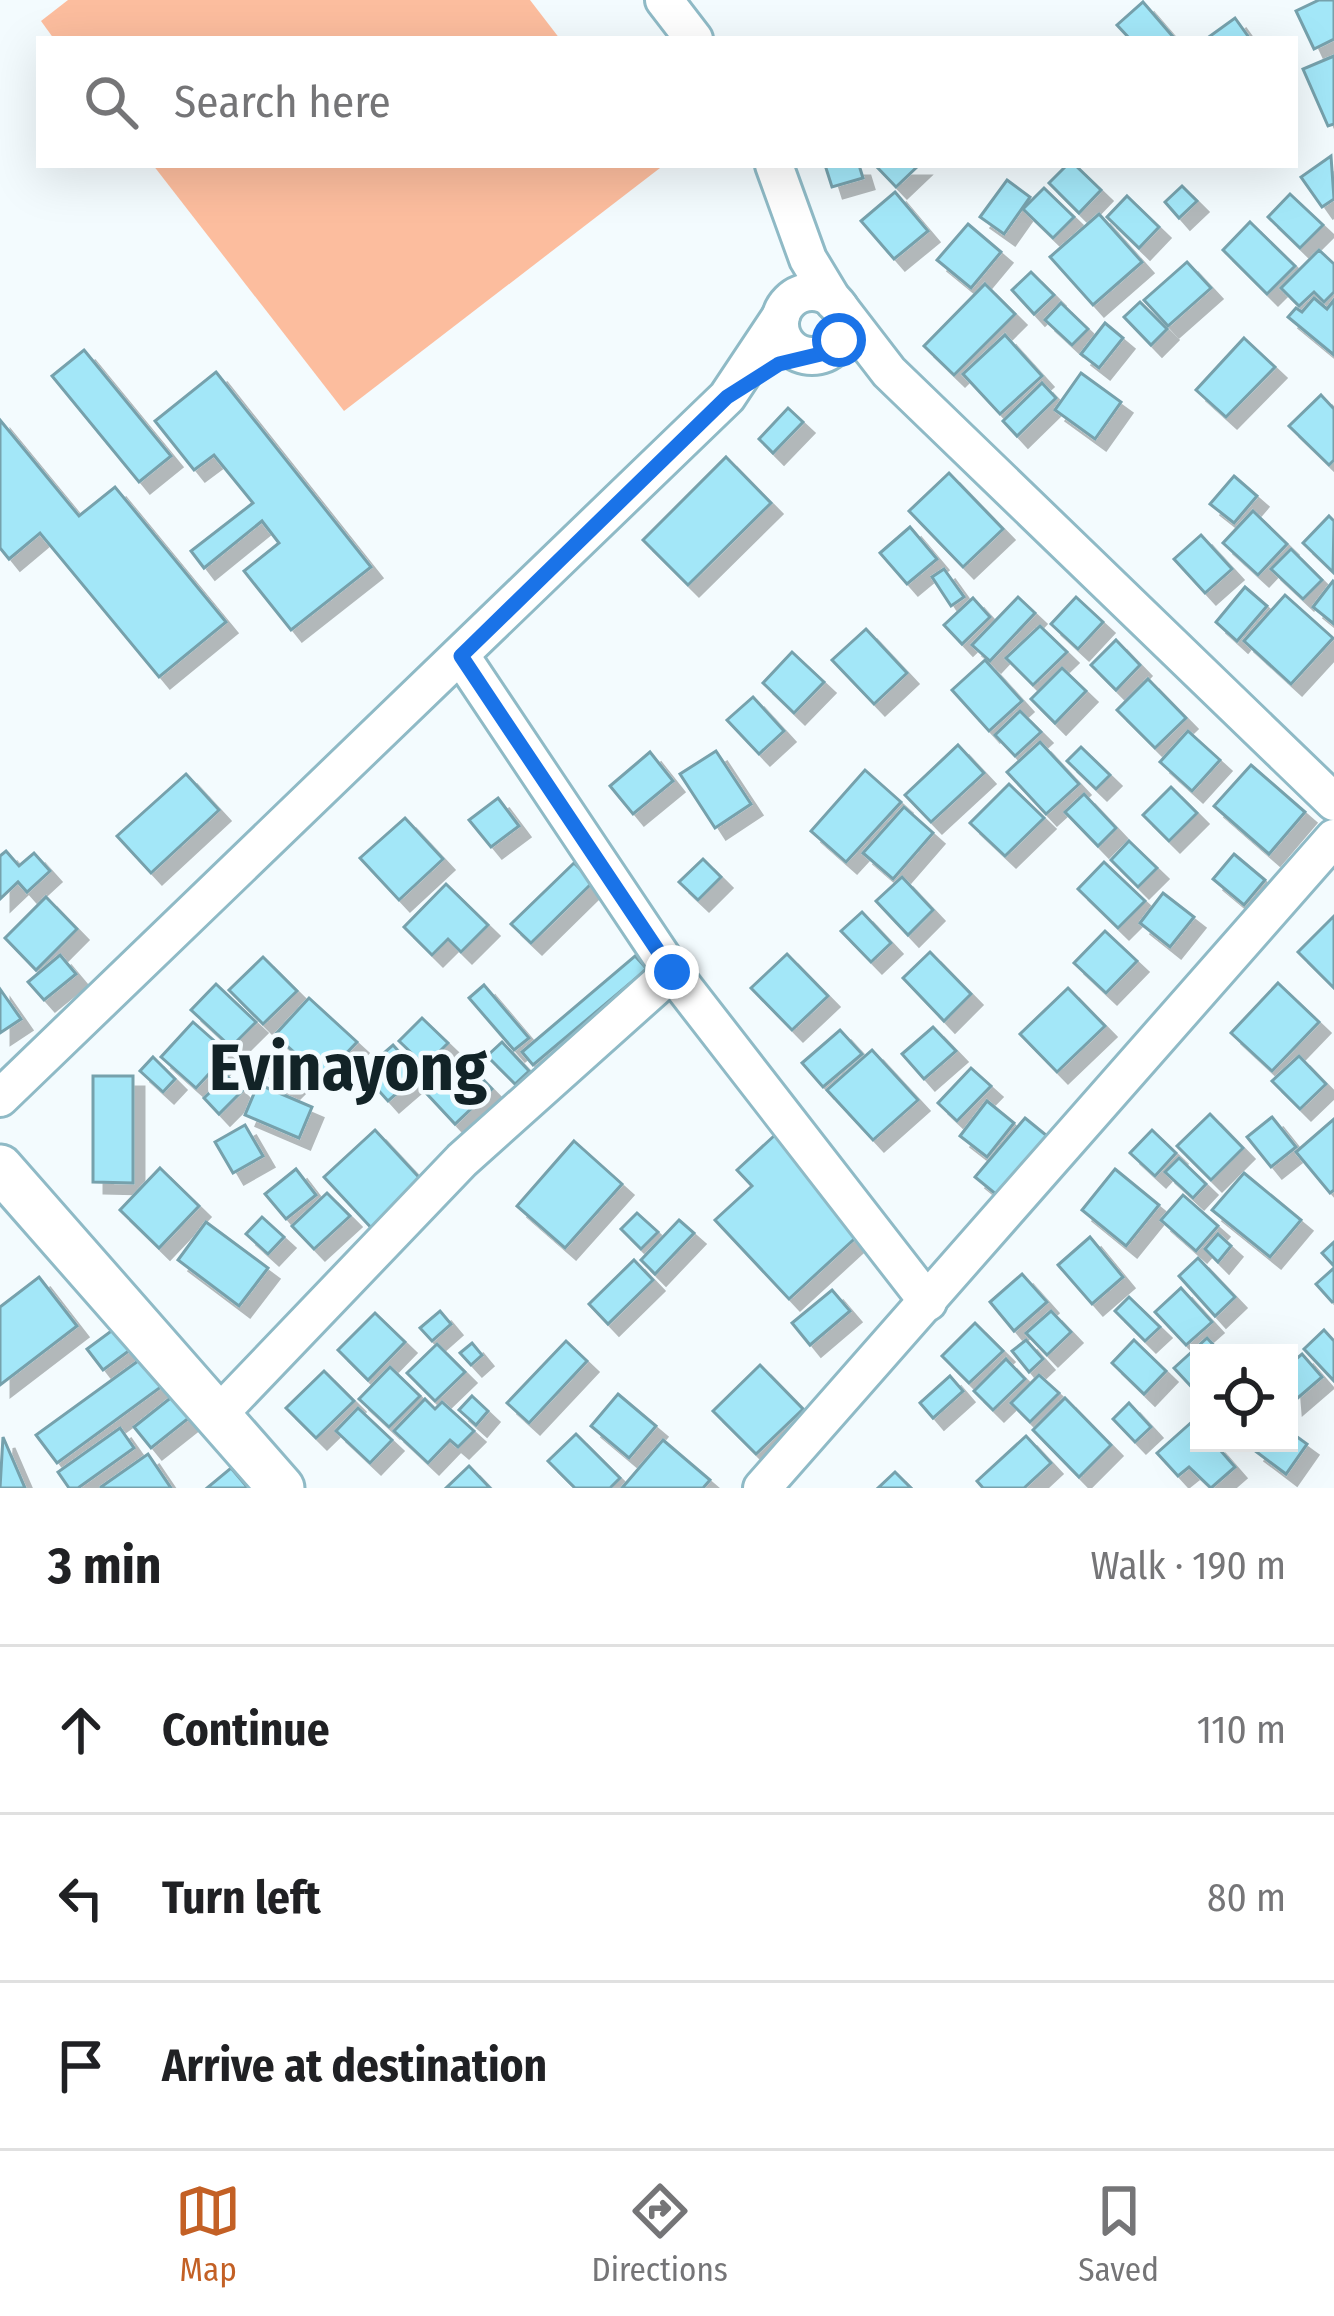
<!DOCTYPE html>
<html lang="en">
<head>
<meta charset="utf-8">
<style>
  body { margin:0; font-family:"Fira Sans Condensed",sans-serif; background:#f2f2f2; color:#202124 }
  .controls { position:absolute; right:36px; bottom:36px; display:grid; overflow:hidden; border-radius:0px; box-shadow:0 12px 48px #0002 }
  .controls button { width:108px; height:108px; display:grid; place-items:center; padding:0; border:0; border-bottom:3px solid #e0e0e0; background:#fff; color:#202124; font:60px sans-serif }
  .stop { position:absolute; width:36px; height:36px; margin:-27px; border:9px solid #1a73e8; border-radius:50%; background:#fff }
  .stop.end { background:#1a73e8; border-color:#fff; box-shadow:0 3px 12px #0008 }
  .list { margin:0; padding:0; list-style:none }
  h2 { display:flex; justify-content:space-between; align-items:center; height:156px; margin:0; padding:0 48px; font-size:51px }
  h2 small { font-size:39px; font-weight:400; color:#757577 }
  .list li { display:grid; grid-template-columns:78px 1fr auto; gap:36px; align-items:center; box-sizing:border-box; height:168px; padding:0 48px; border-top:3px solid #e0e0e0 }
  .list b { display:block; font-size:45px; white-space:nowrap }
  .list em { font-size:39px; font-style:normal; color:#757577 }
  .icon { flex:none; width:66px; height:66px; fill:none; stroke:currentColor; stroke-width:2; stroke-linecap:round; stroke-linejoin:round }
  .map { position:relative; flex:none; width:1334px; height:1488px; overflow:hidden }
  .search { position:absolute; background:#fff; box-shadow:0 12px 48px #0002; left:36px; right:36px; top:36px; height:132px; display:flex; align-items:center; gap:30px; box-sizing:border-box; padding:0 42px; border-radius:0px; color:#757577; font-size:45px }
  .sheet { height:660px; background:#fff }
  nav { display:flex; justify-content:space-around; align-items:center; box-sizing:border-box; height:168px; border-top:3px solid #e0e0e0; background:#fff; font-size:33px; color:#757577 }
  nav a { display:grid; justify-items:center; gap:6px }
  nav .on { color:#c36025 }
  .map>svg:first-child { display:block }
  .green { fill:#fcbd9e }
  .building { fill:#a3e7f8; stroke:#76a1ac; stroke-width:3; filter:url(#shadow) }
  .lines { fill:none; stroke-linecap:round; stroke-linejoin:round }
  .minor-casing { stroke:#8fbac6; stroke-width:42 }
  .tertiary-casing { stroke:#8fbac6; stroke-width:51 }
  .minor { stroke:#fff; stroke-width:36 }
  .tertiary { stroke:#fff; stroke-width:45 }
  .route { stroke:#1a73e8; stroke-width:15 }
  .labels { text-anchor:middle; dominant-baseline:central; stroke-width:9; stroke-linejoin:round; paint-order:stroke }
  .town-label { font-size:66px; font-weight:bold; fill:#122327; stroke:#f3fbfe }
</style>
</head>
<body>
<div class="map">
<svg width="1334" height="1488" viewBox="0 0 1334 1488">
  <defs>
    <filter id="shadow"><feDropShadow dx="11" dy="11" stdDeviation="0" flood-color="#0004"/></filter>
  </defs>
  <rect width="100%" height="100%" fill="#f3fbfe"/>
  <!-- green -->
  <g class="green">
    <polygon points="68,0 530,0 560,39 54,39 41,21"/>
    <polygon points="153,165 658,165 660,168 344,411"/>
  </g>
  <!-- building -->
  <g class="building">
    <polygon points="1319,0 1334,0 1334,39 1314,49 1296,11"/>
    <polygon points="1143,2 1174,38 1173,39 1130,39 1117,25"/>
    <polygon points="1235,18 1250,39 1206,39"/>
    <polygon points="1334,56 1334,124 1328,126 1303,69"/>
    <polygon points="1331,156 1334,199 1322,207 1301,177"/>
    <polygon points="825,165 859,165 863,178 832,187"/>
    <polygon points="875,165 919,165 896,187"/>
    <polygon points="1067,165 1075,165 1101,190 1079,213 1049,183"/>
    <polygon points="1007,180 1030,197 1004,234 980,217"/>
    <polygon points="1182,186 1197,201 1179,218 1165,202"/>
    <polygon points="1044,188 1074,217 1053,238 1023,209"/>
    <polygon points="895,192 928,231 894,259 861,221"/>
    <polygon points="1290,194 1323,225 1300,248 1268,217"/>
    <polygon points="1127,196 1159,227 1139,248 1107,217"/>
    <polygon points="1099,214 1142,262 1093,305 1050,257"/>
    <polygon points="1250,222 1295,266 1267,294 1223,250"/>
    <polygon points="968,224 1001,252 971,288 937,260"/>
    <polygon points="1319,250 1334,264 1334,292 1324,302 1314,292 1299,306 1281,288"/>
    <polygon points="1187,262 1211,288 1168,326 1144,300"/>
    <polygon points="1031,272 1054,295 1034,314 1012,290"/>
    <polygon points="985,284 1015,314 954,375 924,346"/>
    <polygon points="1314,298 1327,309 1334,300 1334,355 1288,317 1296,308 1302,312"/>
    <polygon points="1140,302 1167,329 1151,345 1124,317"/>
    <polygon points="1061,303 1088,329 1072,345 1045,320"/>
    <polygon points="1105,323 1123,338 1099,368 1081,354"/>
    <polygon points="1005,335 1042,376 1000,414 963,374"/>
    <polygon points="1244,338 1275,367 1226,417 1196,390"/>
    <polygon points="84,350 171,456 139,482 52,376"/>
    <polygon points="216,372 371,567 291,630 244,571 279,543 262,521 204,568 191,551 253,503 214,455 194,470 155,421"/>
    <polygon points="1081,373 1121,402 1095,439 1055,410"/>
    <polygon points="1042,383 1056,398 1017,436 1003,421"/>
    <polygon points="1321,395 1334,409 1334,460 1329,465 1289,426"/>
    <polygon points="788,408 803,422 773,453 759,439"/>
    <polygon points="0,420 79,516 115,487 226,622 159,677 40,533 9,559 0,548"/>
    <polygon points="726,457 771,503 688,585 643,540"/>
    <polygon points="949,473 1003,529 963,567 909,511"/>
    <polygon points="1234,476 1257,496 1234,523 1210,504"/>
    <polygon points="1253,511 1287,544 1258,575 1223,543"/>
    <polygon points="1329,516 1334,521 1333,572 1303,543"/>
    <polygon points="910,527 937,559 907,584 880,553"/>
    <polygon points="1201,535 1232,569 1205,593 1174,559"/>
    <polygon points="1291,549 1322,580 1303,599 1271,569"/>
    <polygon points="944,569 964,597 951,606 932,577"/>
    <polygon points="1333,581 1334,582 1334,624 1313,607"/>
    <polygon points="1245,587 1267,606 1237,641 1216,622"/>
    <polygon points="1285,595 1333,638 1291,684 1244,641"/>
    <polygon points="1018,597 1035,613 990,661 972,645"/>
    <polygon points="1076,597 1103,622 1078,649 1051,624"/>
    <polygon points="973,598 990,617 962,644 944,625"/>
    <polygon points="1040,626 1067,652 1033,685 1006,658"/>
    <polygon points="866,629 907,673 874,704 832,660"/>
    <polygon points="1116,640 1140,665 1116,690 1091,665"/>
    <polygon points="792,652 824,682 794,713 763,683"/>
    <polygon points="985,660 1022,701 989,731 952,690"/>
    <polygon points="1062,668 1086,691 1055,723 1031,699"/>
    <polygon points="1148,679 1186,718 1155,748 1117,710"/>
    <polygon points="753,697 784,731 759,754 727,720"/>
    <polygon points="1020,711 1041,732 1015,756 995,735"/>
    <polygon points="1188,731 1220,760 1192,791 1160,762"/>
    <polygon points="1040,742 1079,784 1046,814 1007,772"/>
    <polygon points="958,745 984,773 931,822 905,795"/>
    <polygon points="1081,747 1110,775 1096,789 1067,761"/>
    <polygon points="716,751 751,804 715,828 680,774"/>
    <polygon points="650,752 673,781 633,814 610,786"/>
    <polygon points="1251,765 1305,812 1269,854 1214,806"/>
    <polygon points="865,770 901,802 846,862 811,831"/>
    <polygon points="186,774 219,810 151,873 117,836"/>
    <polygon points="1009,784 1044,818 1005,856 970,823"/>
    <polygon points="1171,787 1197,813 1169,841 1143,815"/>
    <polygon points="1084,794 1116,828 1098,846 1065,812"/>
    <polygon points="498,798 519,826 491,847 469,820"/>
    <polygon points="904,807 933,833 893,879 863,853"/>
    <polygon points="405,818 443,859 399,900 360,858"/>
    <polygon points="1129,841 1157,868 1138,887 1111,860"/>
    <polygon points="6,851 19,866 34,853 50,871 27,892 18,882 0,899 0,856"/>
    <polygon points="1234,854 1265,880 1244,905 1213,879"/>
    <polygon points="703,859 721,877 698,900 679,882"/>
    <polygon points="1104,862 1145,901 1118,928 1078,889"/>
    <polygon points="574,863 593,882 531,943 511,924"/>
    <polygon points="902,877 933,910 908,935 876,901"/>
    <polygon points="446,884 488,925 461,952 448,939 432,955 404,927"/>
    <polygon points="1163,893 1194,917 1170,947 1140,923"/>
    <polygon points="46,897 77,929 36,970 5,938"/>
    <polygon points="862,912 891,943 871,962 841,931"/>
    <polygon points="1334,916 1334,988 1298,952"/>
    <polygon points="1105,931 1137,961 1106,993 1074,963"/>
    <polygon points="930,952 971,994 944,1021 903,978"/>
    <polygon points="787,954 828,996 792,1030 751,988"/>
    <polygon points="60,955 76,974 44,1000 28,982"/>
    <polygon points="635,956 647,969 533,1065 522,1052"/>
    <polygon points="263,957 297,991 263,1024 229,990"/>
    <polygon points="1278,983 1319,1022 1272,1071 1231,1033"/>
    <polygon points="216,984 256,1022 231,1047 191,1010"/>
    <polygon points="484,985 529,1038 514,1050 469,998"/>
    <polygon points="1068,988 1105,1026 1057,1072 1020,1034"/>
    <polygon points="0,989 21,1019 0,1033"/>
    <polygon points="309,998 357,1042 323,1078 275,1035"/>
    <polygon points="422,1018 448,1043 425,1066 399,1041"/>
    <polygon points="193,1022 228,1053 196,1088 161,1057"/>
    <polygon points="933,1027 956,1051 924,1079 902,1054"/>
    <polygon points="840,1030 862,1054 823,1087 802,1063"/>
    <polygon points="502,1042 529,1071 515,1084 487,1056"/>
    <polygon points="393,1045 419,1074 388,1101 362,1072"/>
    <polygon points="872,1050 918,1100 873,1140 827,1090"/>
    <polygon points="1299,1056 1326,1084 1300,1109 1272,1081"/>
    <polygon points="153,1057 175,1079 163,1092 140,1071"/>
    <polygon points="278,1057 299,1077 284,1092 263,1072"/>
    <polygon points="463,1059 492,1089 455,1124 427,1094"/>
    <polygon points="971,1068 991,1086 957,1121 938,1103"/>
    <polygon points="93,1076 133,1076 133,1183 93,1182"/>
    <polygon points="227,1076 242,1091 219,1114 204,1098"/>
    <polygon points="258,1084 312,1107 299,1138 245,1115"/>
    <polygon points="987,1101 1014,1123 987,1157 960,1136"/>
    <polygon points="1210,1114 1243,1148 1211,1180 1177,1146"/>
    <polygon points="1272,1117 1296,1147 1271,1167 1247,1137"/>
    <polygon points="1025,1118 1052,1140 1003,1200 975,1177"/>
    <polygon points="1334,1119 1334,1190 1330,1193 1296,1152"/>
    <polygon points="245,1125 263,1156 233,1173 215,1142"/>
    <polygon points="375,1130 427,1186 376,1233 324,1177"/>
    <polygon points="1152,1130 1176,1153 1155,1176 1130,1153"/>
    <polygon points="775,1135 864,1230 789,1299 715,1220 752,1186 737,1170"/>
    <polygon points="574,1141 622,1184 565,1248 517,1206"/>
    <polygon points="1179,1158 1206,1184 1193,1198 1165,1172"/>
    <polygon points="160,1168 199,1206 159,1248 120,1210"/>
    <polygon points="296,1169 316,1195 286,1219 265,1194"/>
    <polygon points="1115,1169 1159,1205 1126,1246 1082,1210"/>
    <polygon points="1244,1173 1301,1220 1270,1257 1212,1210"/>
    <polygon points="327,1193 350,1216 314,1249 292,1226"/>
    <polygon points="1183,1195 1218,1226 1196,1251 1161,1220"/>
    <polygon points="637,1213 658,1232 641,1249 621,1229"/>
    <polygon points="262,1217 284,1237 268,1254 246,1234"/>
    <polygon points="679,1220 694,1233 655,1274 641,1260"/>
    <polygon points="206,1222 268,1268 239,1306 178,1260"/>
    <polygon points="1218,1234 1231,1246 1218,1262 1205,1249"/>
    <polygon points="1090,1237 1123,1277 1092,1304 1058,1265"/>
    <polygon points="1334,1242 1334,1266 1322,1253"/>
    <polygon points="1198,1258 1235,1297 1215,1316 1179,1276"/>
    <polygon points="634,1260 653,1280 608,1324 589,1304"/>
    <polygon points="1334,1268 1334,1301 1332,1302 1316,1284"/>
    <polygon points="1022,1274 1047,1302 1014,1331 990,1302"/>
    <polygon points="39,1277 77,1326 0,1385 0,1307"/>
    <polygon points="1181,1288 1212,1322 1186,1345 1155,1312"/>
    <polygon points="832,1290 850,1311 810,1345 792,1323"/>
    <polygon points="1129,1297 1160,1327 1145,1341 1115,1311"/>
    <polygon points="440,1311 451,1324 432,1341 420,1328"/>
    <polygon points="1051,1311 1071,1332 1047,1355 1026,1333"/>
    <polygon points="375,1313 405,1342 368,1380 338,1350"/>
    <polygon points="975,1323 1003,1351 969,1383 942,1356"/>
    <polygon points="118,1326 134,1347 103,1370 87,1349"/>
    <polygon points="1324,1330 1334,1341 1334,1381 1304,1349"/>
    <polygon points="1207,1338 1221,1353 1199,1353 1199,1395 1174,1368"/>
    <polygon points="1026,1340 1043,1359 1029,1372 1012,1351"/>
    <polygon points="1134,1340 1166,1371 1144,1394 1112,1363"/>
    <polygon points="566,1341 587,1361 529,1423 507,1403"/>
    <polygon points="472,1343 482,1355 471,1365 460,1353"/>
    <polygon points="437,1344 465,1372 435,1401 407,1373"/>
    <polygon points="149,1353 169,1381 57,1463 36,1435"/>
    <polygon points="1302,1354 1322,1377 1292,1403 1289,1365"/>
    <polygon points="1006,1359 1025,1379 993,1410 974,1391"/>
    <polygon points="760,1365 803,1409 756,1454 713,1411"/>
    <polygon points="390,1367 420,1396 389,1427 359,1399"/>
    <polygon points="324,1371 354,1401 316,1438 286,1408"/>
    <polygon points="1039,1375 1059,1393 1030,1422 1011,1403"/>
    <polygon points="950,1376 963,1391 933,1418 920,1403"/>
    <polygon points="178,1392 195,1413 151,1448 134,1427"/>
    <polygon points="618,1394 656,1426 629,1458 591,1426"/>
    <polygon points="472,1396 488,1411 476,1425 459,1410"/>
    <polygon points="1065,1398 1111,1445 1079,1477 1033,1430"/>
    <polygon points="425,1399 435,1409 442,1402 474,1431 458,1447 450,1440 428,1463 394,1431"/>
    <polygon points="1129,1403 1151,1427 1135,1442 1113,1419"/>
    <polygon points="358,1408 392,1440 370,1463 336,1431"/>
    <polygon points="1194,1420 1199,1443 1214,1443 1235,1467 1211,1488 1189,1467 1178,1476 1157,1453"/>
    <polygon points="120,1428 134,1448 78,1488 69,1488 58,1472"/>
    <polygon points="1289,1431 1307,1444 1286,1474 1254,1450 1260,1443 1289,1443"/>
    <polygon points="576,1434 620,1478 610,1488 575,1488 548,1461"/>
    <polygon points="1026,1436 1051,1463 1024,1488 983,1488 977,1481"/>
    <polygon points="3,1437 25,1488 0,1488"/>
    <polygon points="663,1440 710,1480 703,1488 622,1488"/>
    <polygon points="148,1454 171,1488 101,1488 101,1487"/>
    <polygon points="469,1466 490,1488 446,1488"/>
    <polygon points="231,1468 248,1488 207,1488"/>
    <polygon points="895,1472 911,1488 878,1488"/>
  </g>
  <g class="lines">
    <!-- minor casing -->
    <g class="minor-casing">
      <g id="minor">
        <polyline points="664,0 694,39"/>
        <polyline points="774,165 808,259 834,302"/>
        <circle cx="812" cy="324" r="32"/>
        <polyline points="839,307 889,372 1334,802"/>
        <polyline points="461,656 672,972 928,1302"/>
        <polyline points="0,1098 727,397 781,316"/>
        <polyline points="217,1416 462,1160 672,972"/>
        <polyline points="762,1488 1334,838"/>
      </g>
    </g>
    <!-- tertiary casing -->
    <g class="tertiary-casing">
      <polyline id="tertiary" points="0,1168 281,1488"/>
    </g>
    <!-- minor -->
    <use href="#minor" class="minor"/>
    <!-- tertiary -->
    <use href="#tertiary" class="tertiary"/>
  </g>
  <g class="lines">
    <!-- route -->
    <polyline class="route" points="672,972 461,656 727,397 779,364 825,353 839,340"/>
  </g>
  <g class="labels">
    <!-- town labels -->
    <g class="town-label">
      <text x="348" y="1067">Evinayong</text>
    </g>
  </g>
</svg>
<div class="controls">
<button><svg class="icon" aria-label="locate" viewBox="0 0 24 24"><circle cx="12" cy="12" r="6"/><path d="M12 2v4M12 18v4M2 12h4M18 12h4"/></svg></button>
</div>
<div class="stop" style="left:839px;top:340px"></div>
<div class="stop end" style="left:672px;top:972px"></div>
<div class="search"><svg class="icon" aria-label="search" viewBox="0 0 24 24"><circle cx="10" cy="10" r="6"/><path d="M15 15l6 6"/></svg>Search here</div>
</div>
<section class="sheet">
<h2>3 min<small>Walk · 190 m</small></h2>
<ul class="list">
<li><svg class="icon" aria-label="ahead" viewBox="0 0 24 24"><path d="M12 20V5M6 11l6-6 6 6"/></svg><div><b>Continue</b></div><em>110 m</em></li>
<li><svg class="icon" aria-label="left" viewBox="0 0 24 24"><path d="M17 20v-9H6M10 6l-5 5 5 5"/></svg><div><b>Turn left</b></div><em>80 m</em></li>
<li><svg class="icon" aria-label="arrive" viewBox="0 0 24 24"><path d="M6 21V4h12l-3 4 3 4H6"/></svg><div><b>Arrive at destination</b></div></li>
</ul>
</section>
<nav>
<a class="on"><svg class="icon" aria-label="map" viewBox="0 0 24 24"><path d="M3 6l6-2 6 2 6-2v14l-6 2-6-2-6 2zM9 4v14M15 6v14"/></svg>Map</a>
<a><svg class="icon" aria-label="directions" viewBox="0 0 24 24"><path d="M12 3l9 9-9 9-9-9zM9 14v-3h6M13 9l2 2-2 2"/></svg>Directions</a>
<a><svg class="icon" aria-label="saved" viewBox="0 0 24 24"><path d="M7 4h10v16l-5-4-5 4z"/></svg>Saved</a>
</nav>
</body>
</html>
